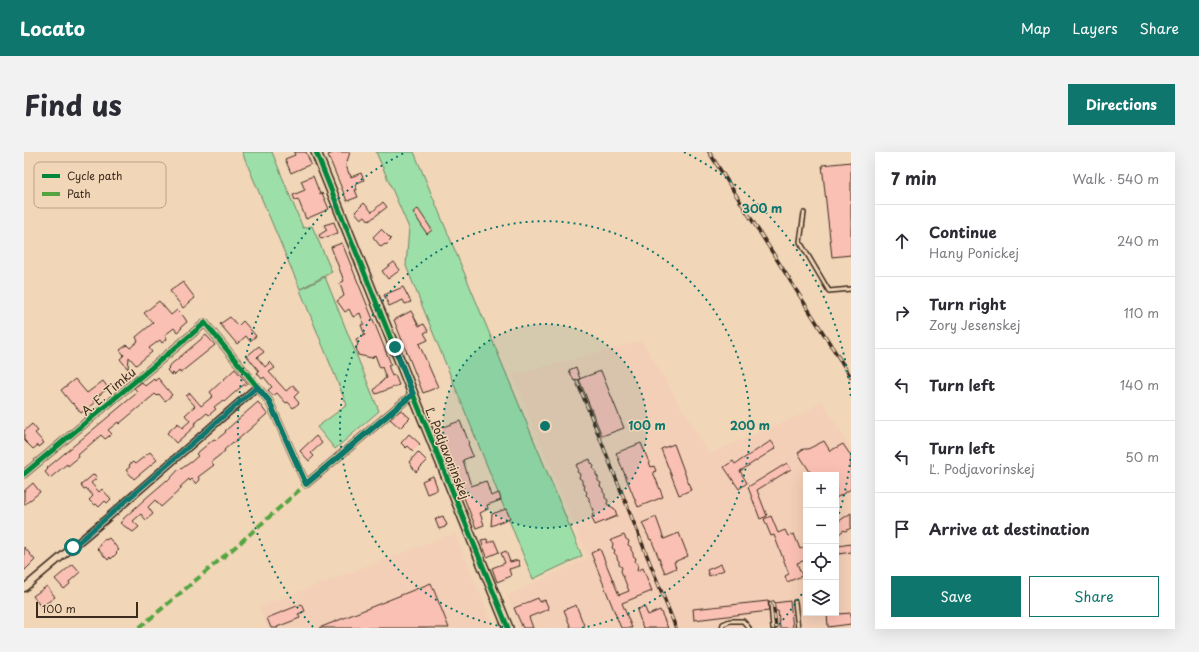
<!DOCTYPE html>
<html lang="en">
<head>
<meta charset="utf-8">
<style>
  body { margin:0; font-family:"Playpen Sans",sans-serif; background:#f2f2f3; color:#2b2b33 }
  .controls { position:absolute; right:12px; bottom:12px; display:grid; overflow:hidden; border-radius:0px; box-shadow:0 4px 16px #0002 }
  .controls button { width:36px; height:36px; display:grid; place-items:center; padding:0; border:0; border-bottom:1px solid #e1e1e2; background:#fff; color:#2b2b33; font:20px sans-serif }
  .scale { position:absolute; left:12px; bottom:10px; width:102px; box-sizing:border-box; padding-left:4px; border:2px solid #3b2a1e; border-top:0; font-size:11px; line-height:14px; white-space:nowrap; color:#3b2a1e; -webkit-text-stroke:3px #f1d6b8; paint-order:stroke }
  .stop { position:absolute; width:12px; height:12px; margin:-9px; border:3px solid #0f766e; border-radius:50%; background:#fff }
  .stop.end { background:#0f766e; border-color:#fff; box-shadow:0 1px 4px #0008 }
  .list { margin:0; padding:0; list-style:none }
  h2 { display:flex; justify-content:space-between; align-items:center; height:52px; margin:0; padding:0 16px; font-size:17px }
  h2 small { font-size:13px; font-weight:400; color:#7c7c81 }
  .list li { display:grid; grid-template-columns:26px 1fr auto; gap:12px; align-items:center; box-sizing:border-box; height:72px; padding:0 16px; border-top:1px solid #e1e1e2 }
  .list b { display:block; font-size:15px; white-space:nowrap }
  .list p { margin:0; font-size:13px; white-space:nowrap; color:#7c7c81 }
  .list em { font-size:13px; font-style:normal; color:#7c7c81 }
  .actions { display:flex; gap:8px; padding:12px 16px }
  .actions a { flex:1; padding:9px 0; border:1px solid #0f766e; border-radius:0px; text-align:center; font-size:14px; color:#0f766e }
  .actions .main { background:#0f766e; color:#fff }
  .icon { flex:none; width:22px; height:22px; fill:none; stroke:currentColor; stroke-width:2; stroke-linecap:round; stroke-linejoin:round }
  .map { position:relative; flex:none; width:827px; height:476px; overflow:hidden; border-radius:0px }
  header { display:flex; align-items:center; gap:24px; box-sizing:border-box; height:56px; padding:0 20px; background:#0f766e; color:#fff }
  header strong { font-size:19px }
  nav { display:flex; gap:22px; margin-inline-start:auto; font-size:14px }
  .intro { display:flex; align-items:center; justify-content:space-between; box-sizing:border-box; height:96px; padding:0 24px }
  h1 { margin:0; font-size:28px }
  .button { padding:10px 18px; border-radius:0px; background:#0f766e; color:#fff; font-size:14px; font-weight:700 }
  main { display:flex; gap:24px; padding:0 24px }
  aside { flex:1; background:#fff; border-radius:0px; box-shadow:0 4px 16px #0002 }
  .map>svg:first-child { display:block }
  .built { fill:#f4cfb7; fill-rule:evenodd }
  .green { fill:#9ddfa9; stroke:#6c8464 }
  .building { fill:#fbc0b4; stroke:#3b2a1e }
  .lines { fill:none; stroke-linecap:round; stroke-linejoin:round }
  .lane-casing { stroke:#3b2a1e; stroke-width:6 }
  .street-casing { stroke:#3b2a1e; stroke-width:9 }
  .secondary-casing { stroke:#3b2a1e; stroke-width:12 }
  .lane { stroke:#f1d6b8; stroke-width:3 }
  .street { stroke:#f1d6b8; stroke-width:6 }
  .secondary { stroke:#f1d6b8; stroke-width:9 }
  .rail-casing { stroke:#3b2a1e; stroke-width:3.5 }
  .rail { stroke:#f1d6b8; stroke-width:2; stroke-dasharray:6; stroke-linecap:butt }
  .quiet { stroke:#54a441; stroke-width:4; stroke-dasharray:8 4; stroke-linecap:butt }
  .cycleway-casing { stroke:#f1d6b8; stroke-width:8 }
  .cycleway { stroke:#00873e; stroke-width:5 }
  .route { stroke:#0f766e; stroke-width:5 }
  .ring { fill:none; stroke:#0f766e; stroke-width:2; stroke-dasharray:2 4 }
  .labels { text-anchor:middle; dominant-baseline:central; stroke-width:3; stroke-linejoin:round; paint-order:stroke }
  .street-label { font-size:12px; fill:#3b2a1e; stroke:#f1d6b8 }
  .key { fill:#f1d6b8; stroke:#baa28a; stroke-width:1 }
  .key-label { font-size:11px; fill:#3b2a1e }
  .centre { fill:#0f766e; stroke:#f1d6b8; stroke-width:2 }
  .ring-label { font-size:12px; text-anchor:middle; font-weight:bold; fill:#0f766e; stroke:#f1d6b8; stroke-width:3; stroke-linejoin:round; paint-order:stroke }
</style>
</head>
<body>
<header>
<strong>Locato</strong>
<nav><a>Map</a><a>Layers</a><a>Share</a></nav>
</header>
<div class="intro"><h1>Find us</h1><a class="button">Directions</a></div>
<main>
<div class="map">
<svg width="827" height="476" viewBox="0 0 827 476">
  <rect width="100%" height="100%" fill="#f1d6b8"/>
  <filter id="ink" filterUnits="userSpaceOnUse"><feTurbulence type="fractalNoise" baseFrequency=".025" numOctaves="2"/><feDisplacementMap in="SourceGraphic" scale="8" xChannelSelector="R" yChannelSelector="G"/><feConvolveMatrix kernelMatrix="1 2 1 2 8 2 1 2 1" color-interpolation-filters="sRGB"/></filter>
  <g filter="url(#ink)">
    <!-- built -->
    <g class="built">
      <path d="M618 189 685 302 777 263 798 249 827 297V476H495L483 444 564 406 489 223ZM782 323H812V461H782Z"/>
      <polygon points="431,381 470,476 244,476 235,455"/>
    </g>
    <!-- green -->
    <g class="green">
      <polygon points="218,0 248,0 279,76 288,74 308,120 276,137"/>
      <polygon points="352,0 390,0 558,404 509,427 382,114 385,76"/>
      <polygon points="301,125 355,259 311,297 293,275 323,253 276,138"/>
    </g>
    <!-- building -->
    <g class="building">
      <polygon points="270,0 282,0 287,12 267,21 261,7 271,3"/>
      <polygon points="312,0 326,0 322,13 325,22 326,22 327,25 337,21 340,28 331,32 333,38 331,38 334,45 323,49 304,3"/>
      <polygon points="827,10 827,103 808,105 798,13"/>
      <polygon points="289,24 296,42 298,41 305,57 282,67 274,47 271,48 269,43 281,38 277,29"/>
      <polygon points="359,50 363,55 345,69 341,64 337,67 331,60 340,51 348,60"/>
      <polygon points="394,57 408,78 403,82 389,60"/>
      <polygon points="310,70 314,81 297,87 295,83 303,78 300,73"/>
      <polygon points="357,77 367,87 366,87 367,88 362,93 361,92 357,95 349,85"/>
      <polygon points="318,91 367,212 364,213 368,224 371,223 375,233 352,242 350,238 357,230 359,229 359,228 362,226 358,215 356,216 351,203 348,206 334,203 332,195 334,193 332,187 341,183 337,173 340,172 336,161 329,165 325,157 321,160 313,149 320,144 316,131 320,129 307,95"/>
      <polygon points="370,110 376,118 364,127 358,119"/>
      <polygon points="159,130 171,146 159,156 146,139"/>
      <polygon points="379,135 387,150 381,152 379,148 365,154 360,143"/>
      <polygon points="135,149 147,163 153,158 160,165 163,170 157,175 158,176 153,180 150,176 141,183 143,187 138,191 136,188 125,196 128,200 112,213 105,205 104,217 96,207 100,203 96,198 103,193 106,196 114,189 112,185 129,171 120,161"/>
      <polygon points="387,159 395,174 400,172 404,179 400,181 404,188 395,192 414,235 399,241 370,168"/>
      <polygon points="206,165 214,174 219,169 232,184 226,189 222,184 213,192 196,172"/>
      <polygon points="182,183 191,193 156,221 155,219 151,223 149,221 147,223 143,218 145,216 144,215"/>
      <polygon points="235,194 240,200 233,205 241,215 246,210 251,216 245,220 262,239 269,233 275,240 270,245 275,251 269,256 264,250 262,251 253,241 249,244 244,238 248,235 240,225 238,227 233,221 235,219 223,204"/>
      <polygon points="552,215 556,227 550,229 545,218"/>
      <polygon points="211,217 223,231 217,235 200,250 199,248 190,255 192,257 185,263 183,261 170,272 171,274 152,291 143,281 154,271 158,276 166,269 161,263 171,254 162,244 166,241 177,254 189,244 186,240"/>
      <polygon points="577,219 600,276 578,284 555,227"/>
      <polygon points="134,226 148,243 141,249 135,242 133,244 131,242 95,272 94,270 84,278 88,282 81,287 77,283 54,303 55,305 44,314 43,312 26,326 21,320 24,317 23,316 114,240 110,236 118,230 121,234 130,227 131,229"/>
      <polygon points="51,227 63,241 79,229 84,236 69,248 71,251 57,261 49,251 48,252 37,238"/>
      <polygon points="234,250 243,262 210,291 209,290 200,298 201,299 187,310 190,313 174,325 176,328 172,332 168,327 166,329 165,327 156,335 158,336 137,355 131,348 124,355 129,362 122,368 117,362 109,369 115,375 109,380 96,371 99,368 99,367 122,346 143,328 144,329 156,316 157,317 167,310 174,304 172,302 190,287 192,288 202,280 201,279"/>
      <polygon points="377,258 386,266 376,276 366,267"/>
      <polygon points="436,269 440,279 440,278 445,291 444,292 449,304 439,308 447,334 462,329 467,344 475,341 477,348 463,353 464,357 456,361 460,373 452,376 413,277"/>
      <polygon points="8,272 14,279 11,281 20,291 15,295 14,293 9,297 0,288 0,279"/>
      <polygon points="385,282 396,292 389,299 384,294 382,296 377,291"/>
      <polygon points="292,284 298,291 287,301 290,304 285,309 276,299"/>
      <polygon points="747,289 752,296 716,319 723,331 715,337 700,315 709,309 711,312"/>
      <polygon points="800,289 806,299 819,292 827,304 827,337 812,346 812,323 788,323 774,301 779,297 784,297"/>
      <polygon points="617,291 627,315 630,314 632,319 629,320 639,345 614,355 592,301"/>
      <polygon points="650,292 667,338 655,343 637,297"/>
      <polygon points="126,300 133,308 110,327 102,318 106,315 105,313 109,310 111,312"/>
      <polygon points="394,300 403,309 392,320 385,310"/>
      <polygon points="566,307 567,311 570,314 569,317 572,319 572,323 574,325 574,329 577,331 576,334 579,337 579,340 581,342 581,346 584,348 583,352 591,357 593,364 571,373 568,366 570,357 567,355 567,351 565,349 565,346 562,343 563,340 560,337 561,334 558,332 558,328 555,326 556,322 553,320 554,317 552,313"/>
      <polygon points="763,311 767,317 733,338 743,364 736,367 724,335"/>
      <polygon points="70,322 73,326 67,331 75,340 78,337 87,347 83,351 81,349 75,355 72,352 70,353 65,348 69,344 62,336 60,337 57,333"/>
      <polygon points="409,324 413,335 413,338 403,342 398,329"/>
      <polygon points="9,331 16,340 0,353 0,339"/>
      <polygon points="482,357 486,366 467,374 468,362"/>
      <polygon points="827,361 827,376 821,379 820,378 815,382 812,377 812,371"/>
      <polygon points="419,364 423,373 421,374 421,375 415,377 411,367"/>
      <polygon points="747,364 754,381 761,378 764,384 770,382 776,397 782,394 782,408 773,411 778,424 763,430 761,424 765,422 750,383 747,384 740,367"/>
      <polygon points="632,365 640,387 655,381 664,404 650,410 652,416 641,421 627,387 626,388 618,371"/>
      <polygon points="600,383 602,387 605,389 604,393 607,395 607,398 609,401 609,404 612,406 611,410 614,412 613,419 619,416 628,439 598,451 608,476 597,476 567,401 576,397 595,443 605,439 597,419 598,415 595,413 595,409 593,407 593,404 590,401 591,398 588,396 589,392 587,388"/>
      <polygon points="85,386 95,398 92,400 93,401 87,407 86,405 84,408 73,396 76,394 75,392 81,387 82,388"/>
      <polygon points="463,387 464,391 470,388 475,400 463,405 457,388"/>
      <polygon points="827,392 827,400 815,402 814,394"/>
      <polygon points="0,395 11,408 0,419"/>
      <polygon points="482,399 486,410 494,408 496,414 485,417 487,424 473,430 468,416 481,411 477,401"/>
      <polygon points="49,412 56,420 45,430 46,432 40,437 31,427"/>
      <polygon points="697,412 700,418 685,424 683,418"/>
      <polygon points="407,431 425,476 295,476 320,466"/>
      <polygon points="23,434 31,445 17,455 9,444"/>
      <polygon points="514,446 515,450 521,448 525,457 505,465 509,476 499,476 490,456"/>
      <polygon points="744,449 745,459 670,468 669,457"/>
      <polygon points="766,449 769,476 756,476 754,459 751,459 750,451"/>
      <polygon points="278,452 281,459 274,462 276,466 253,475 254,476 247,476 243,466"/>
      <polygon points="552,453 561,476 547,476 540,458"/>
      <polygon points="620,454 624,463 636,458 644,476 619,476 613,458"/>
      <polygon points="803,461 814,461 814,462 827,461 827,472 804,475"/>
    </g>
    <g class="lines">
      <!-- lane casing -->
      <g class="lane-casing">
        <g id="lane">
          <polyline points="780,61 776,90 805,139 827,137"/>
          <polyline points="771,450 774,476"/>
          <polyline points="747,452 749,476"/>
          <polyline points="698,476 699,472 706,469 719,469 725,476"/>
        </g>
      </g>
      <!-- street casing -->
      <g class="street-casing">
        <g id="street">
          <polyline points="0,322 181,171 245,249 282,332 389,242"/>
          <polyline points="0,436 81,368 233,235"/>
        </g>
      </g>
      <!-- secondary casing -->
      <g class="secondary-casing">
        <polyline id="secondary" points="292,0 389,242 484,476"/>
      </g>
      <!-- lane -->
      <use href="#lane" class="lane"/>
      <!-- street -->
      <use href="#street" class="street"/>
      <!-- secondary -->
      <use href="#secondary" class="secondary"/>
      <!-- rail casing -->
      <g class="rail-casing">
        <g id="rail">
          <polyline points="685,0 827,225"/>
          <polyline points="553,229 652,476"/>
          <polyline points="749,450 752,476"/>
        </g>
      </g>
      <!-- rail -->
      <use href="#rail" class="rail"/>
      <!-- quiet -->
      <polyline class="quiet" points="115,476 217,390 282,332"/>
      <!-- cycleway casing -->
      <g class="cycleway-casing">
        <g id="cycleway">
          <polyline points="292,0 389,242 484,476"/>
          <polyline points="0,322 181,171 245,249 282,332 389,242"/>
        </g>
      </g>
      <!-- cycleway -->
      <use href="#cycleway" class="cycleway"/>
    </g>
  </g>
  <g class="lines" filter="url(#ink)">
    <!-- route -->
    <polyline class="route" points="49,395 233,235 245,249 282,332 389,242 371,195"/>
  </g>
  <!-- distance rings -->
  <circle cx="521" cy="274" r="102" fill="#0f766e" fill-opacity=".12"/>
  <g class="ring">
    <circle cx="521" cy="274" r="102"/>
    <path d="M485 476A205 205 0 1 1 557 476"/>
    <path d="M827 301A307 307 0 0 1 812 371M781 437A307 307 0 0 1 753 475M289 475A307 307 0 0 1 382 0M660 0A307 307 0 0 1 827 247"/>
  </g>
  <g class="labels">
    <!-- street labels -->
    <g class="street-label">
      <text transform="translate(84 239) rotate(-40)">A. E. Timku</text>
      <text transform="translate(424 301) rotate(68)">Ľ. Podjavorinskej</text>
    </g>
  </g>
  <!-- legend -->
  <rect x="10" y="10" width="132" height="46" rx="6" class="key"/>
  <rect x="18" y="22" width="18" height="4" fill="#00873e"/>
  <rect x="18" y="40" width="18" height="4" fill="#54a441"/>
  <g class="key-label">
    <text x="43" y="28">Cycle path</text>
    <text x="43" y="46">Path</text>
  </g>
  <circle cx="521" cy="274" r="6" class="centre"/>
  <g class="ring-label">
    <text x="738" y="61">300 m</text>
    <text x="623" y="278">100 m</text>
    <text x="726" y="278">200 m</text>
  </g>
</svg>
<div class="controls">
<button>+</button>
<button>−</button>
<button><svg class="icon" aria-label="locate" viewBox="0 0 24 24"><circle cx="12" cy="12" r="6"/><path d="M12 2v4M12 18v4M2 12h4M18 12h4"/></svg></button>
<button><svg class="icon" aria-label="layers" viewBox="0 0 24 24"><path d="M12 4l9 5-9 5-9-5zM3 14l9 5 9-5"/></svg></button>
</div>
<div class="scale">100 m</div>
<div class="stop" style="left:49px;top:395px"></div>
<div class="stop end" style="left:371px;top:195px"></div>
</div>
<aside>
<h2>7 min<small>Walk · 540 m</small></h2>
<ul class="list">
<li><svg class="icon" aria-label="ahead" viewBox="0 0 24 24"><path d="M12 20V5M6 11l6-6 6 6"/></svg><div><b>Continue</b><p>Hany Ponickej</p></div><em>240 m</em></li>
<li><svg class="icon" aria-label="right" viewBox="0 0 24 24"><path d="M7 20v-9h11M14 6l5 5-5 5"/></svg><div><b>Turn right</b><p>Zory Jesenskej</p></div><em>110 m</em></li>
<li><svg class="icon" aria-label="left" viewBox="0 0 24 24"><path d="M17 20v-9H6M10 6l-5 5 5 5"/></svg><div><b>Turn left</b></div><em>140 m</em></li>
<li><svg class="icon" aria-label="left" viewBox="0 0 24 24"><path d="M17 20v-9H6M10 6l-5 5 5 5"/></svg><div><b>Turn left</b><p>Ľ. Podjavorinskej</p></div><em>50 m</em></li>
<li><svg class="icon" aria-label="arrive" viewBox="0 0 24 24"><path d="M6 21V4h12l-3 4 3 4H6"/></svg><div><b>Arrive at destination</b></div></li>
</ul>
<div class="actions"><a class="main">Save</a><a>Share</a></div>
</aside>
</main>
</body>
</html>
